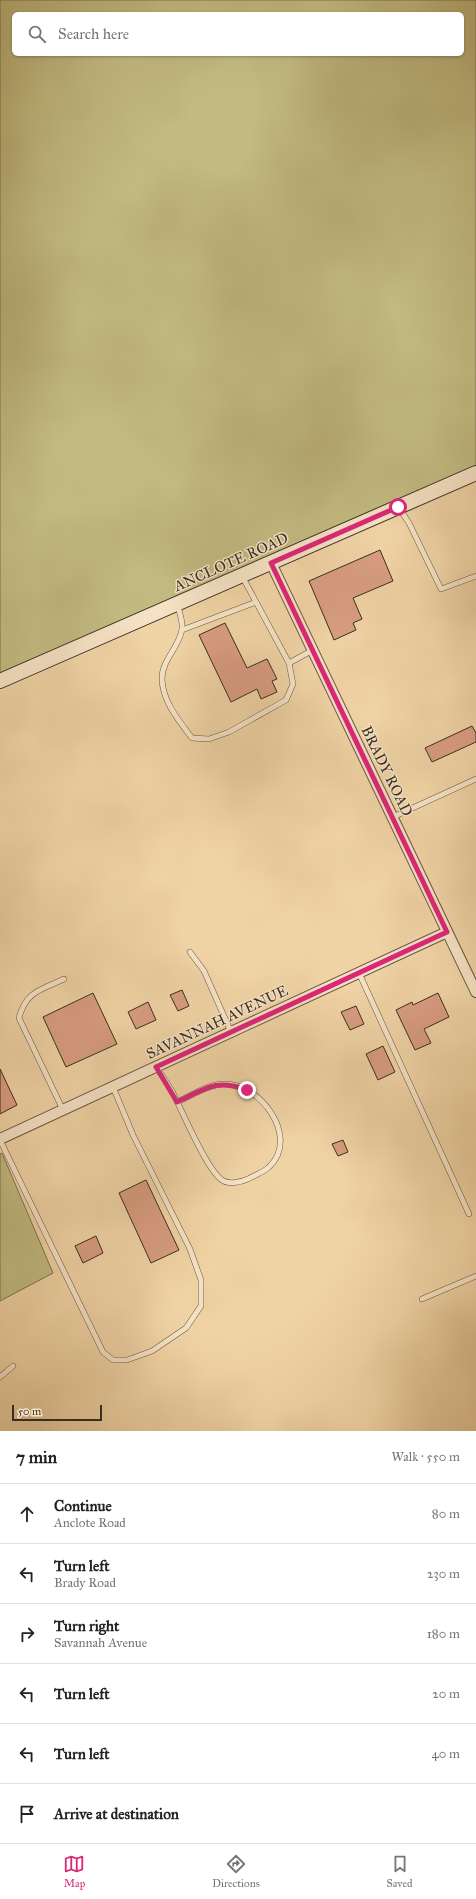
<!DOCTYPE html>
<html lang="en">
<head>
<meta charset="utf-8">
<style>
  body { margin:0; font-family:"IM FELL Great Primer",serif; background:#f6f6f6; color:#222 }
  .scale { position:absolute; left:12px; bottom:10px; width:90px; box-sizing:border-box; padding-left:4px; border:2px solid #392e24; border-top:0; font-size:11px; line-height:14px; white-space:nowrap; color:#392e24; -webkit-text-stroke:3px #f5e2c4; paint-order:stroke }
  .stop { position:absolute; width:12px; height:12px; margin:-9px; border:3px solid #db2777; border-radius:50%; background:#fff }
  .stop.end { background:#db2777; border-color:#fff; box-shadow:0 1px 4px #0008 }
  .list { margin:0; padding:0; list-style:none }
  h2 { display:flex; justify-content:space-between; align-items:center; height:52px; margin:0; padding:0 16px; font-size:17px }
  h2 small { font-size:13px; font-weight:400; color:#767676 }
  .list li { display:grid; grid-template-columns:26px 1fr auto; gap:12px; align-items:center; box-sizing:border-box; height:60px; padding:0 16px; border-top:1px solid #e0e0e0 }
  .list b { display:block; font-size:15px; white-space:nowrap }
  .list p { margin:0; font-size:13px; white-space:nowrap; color:#767676 }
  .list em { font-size:13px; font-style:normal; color:#767676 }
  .icon { flex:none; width:22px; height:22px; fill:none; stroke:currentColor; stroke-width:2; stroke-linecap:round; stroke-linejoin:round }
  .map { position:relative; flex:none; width:476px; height:1431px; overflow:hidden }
  .search { position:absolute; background:#fff; box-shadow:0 1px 3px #0004; left:12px; right:12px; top:12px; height:44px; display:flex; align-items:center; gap:10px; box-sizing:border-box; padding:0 14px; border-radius:6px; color:#767676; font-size:15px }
  .sheet { height:412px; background:#fff }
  nav { display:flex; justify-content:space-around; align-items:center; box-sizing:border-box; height:56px; border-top:1px solid #e0e0e0; background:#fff; font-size:11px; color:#767676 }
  nav a { display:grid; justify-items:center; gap:2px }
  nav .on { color:#db2777 }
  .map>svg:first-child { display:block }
  .green { fill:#c1ba81; stroke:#7d7452; fill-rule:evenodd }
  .building { fill:#d89d80; stroke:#392e24 }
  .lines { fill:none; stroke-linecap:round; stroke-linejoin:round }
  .lane-casing { stroke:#675744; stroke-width:6 }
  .street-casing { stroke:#675744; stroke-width:12 }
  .secondary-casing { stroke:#392e24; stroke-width:16 }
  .lane { stroke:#f5e2c4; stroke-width:5 }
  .street { stroke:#f5e2c4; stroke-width:10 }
  .secondary { stroke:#f5e2c4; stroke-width:14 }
  .route { stroke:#db2777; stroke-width:5 }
  .labels { text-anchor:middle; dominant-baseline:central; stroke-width:3; stroke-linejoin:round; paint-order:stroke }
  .street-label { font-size:15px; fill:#392e24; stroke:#f5e2c4 }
</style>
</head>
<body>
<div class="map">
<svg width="476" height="1431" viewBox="0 0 476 1431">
  <rect width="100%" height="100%" fill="#f0d3a5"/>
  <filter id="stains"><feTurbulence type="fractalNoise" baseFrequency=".005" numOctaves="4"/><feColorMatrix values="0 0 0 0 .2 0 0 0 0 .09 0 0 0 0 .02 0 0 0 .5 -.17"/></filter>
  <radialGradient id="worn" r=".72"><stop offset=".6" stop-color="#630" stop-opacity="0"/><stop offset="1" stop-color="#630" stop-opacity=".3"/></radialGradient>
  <!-- green -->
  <g class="green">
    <path d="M0 0H476V466L0 674ZM14 14H462V54H14Z"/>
    <polygon points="2,1153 53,1273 0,1301 0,1154"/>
  </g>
  <!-- building -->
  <g class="building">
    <polygon points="380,550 393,581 353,598 362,619 353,623 356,630 334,640 309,581"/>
    <polygon points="225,623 247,668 267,659 277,679 272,681 277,692 261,699 257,689 231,702 199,635"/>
    <polygon points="472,726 476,733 476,742 432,762 425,748"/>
    <polygon points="182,990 189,1006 178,1011 170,995"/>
    <polygon points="93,993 117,1044 66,1067 43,1017"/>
    <polygon points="438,993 449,1017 424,1029 431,1043 415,1050 396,1010 412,1002 413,1005"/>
    <polygon points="148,1002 156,1020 136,1029 128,1012"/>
    <polygon points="356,1006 364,1024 350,1030 341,1012"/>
    <polygon points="383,1046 395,1072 378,1080 366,1054"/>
    <polygon points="0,1069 17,1105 0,1114"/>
    <polygon points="343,1140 348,1152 338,1156 332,1144"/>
    <polygon points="146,1180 179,1250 151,1263 119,1193"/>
    <polygon points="96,1236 103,1253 83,1263 75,1246"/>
  </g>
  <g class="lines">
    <!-- lane casing -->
    <g class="lane-casing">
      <g id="lane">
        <polyline points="399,508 409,523 441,589 476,576"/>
        <path d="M178 605C179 612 183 621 182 629 180 646 162 660 162 678 162 701 179 721 192 738L209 739 229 732 286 700 293 684 289 663 242 576"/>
        <polyline points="182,630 256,602"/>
        <polyline points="289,663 313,650"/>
        <polyline points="393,817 476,779"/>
        <polyline points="190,952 204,971 231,1032"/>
        <polyline points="359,973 469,1214"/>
        <path d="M156 1067C162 1075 168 1084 173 1093 182 1111 207 1170 222 1180 229 1185 241 1182 248 1179 255 1175 264 1172 269 1167 301 1137 259 1081 222 1084 207 1085 191 1096 177 1102"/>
        <path d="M63 1110 19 1018C26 991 41 990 64 979"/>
        <polyline points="0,1140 103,1352 113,1360 127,1360 152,1351 186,1328 201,1306 201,1280 190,1249 133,1135 113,1087"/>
        <polyline points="422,1299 476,1276"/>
        <polyline points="0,1377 13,1366"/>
      </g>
    </g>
    <!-- street casing -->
    <g class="street-casing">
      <g id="street">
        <polyline points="271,563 476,992"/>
        <polyline points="0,1139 447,932"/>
      </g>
    </g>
    <!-- secondary casing -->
    <g class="secondary-casing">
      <polyline id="secondary" points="0,681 476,473"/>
    </g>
    <!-- lane -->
    <use href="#lane" class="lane"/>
    <!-- street -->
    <use href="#street" class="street"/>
    <!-- secondary -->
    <use href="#secondary" class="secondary"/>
  </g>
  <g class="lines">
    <!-- route -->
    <path class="route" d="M247 1090C216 1078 205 1089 177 1102L156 1067 447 932 271 563 398 507"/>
  </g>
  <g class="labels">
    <!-- street labels -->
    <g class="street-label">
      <text transform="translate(231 562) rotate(-24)">ANCLOTE ROAD</text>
      <text transform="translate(387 771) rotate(64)">BRADY ROAD</text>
      <text transform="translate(217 1022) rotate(-25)">SAVANNAH AVENUE</text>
    </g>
  </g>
  <rect width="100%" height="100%" filter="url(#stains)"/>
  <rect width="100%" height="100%" fill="url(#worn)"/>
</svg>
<div class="scale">50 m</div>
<div class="stop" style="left:398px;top:507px"></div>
<div class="stop end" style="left:247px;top:1090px"></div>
<div class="search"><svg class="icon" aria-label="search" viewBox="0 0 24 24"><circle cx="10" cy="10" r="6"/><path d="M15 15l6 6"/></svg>Search here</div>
</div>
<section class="sheet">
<h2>7 min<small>Walk · 550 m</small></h2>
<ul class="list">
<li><svg class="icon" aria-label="ahead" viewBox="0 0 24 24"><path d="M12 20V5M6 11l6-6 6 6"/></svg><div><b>Continue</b><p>Anclote Road</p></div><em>80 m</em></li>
<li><svg class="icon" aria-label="left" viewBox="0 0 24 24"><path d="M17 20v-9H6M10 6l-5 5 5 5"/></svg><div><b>Turn left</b><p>Brady Road</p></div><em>230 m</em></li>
<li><svg class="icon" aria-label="right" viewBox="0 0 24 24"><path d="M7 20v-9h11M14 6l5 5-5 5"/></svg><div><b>Turn right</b><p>Savannah Avenue</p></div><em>180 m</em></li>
<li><svg class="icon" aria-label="left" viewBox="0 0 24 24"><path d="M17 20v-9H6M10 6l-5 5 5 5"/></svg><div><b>Turn left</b></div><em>20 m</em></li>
<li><svg class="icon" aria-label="left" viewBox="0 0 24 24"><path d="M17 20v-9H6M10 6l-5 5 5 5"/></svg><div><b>Turn left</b></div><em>40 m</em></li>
<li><svg class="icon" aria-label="arrive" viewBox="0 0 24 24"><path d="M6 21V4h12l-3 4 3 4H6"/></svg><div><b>Arrive at destination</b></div></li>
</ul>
</section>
<nav>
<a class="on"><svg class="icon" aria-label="map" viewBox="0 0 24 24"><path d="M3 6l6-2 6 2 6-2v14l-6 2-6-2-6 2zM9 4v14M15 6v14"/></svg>Map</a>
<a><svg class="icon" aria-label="directions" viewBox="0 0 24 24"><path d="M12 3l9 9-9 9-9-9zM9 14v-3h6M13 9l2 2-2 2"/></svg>Directions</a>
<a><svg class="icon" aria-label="saved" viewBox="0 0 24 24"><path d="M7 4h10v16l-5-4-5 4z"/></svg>Saved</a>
</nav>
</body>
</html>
